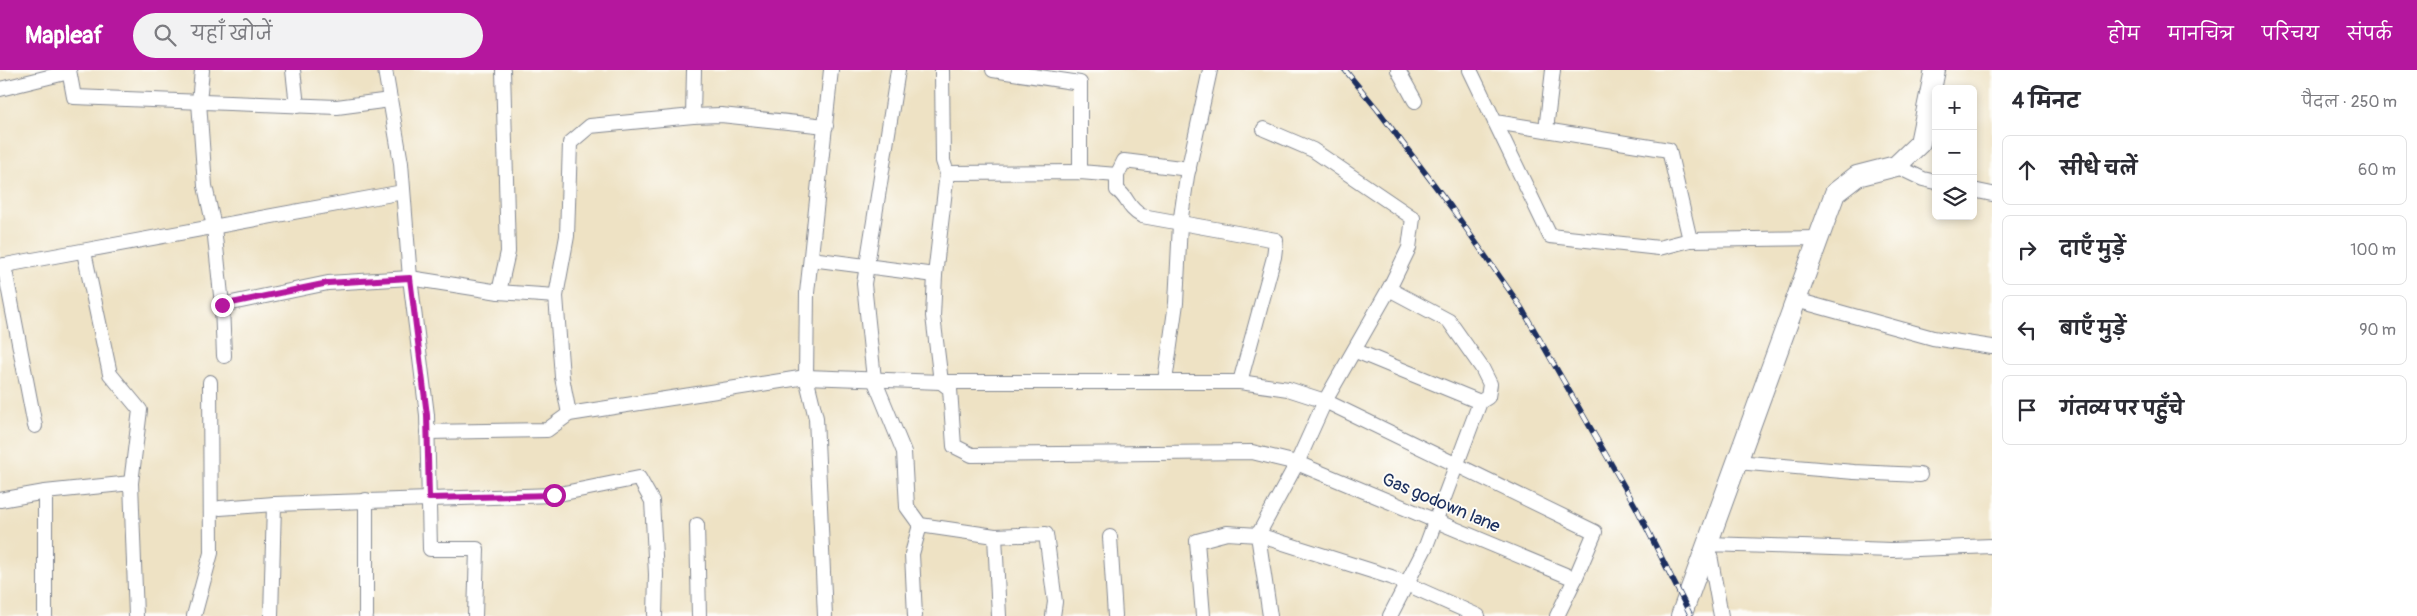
<!DOCTYPE html>
<html lang="hi">
<head>
<meta charset="utf-8">
<style>
  body { margin:0; font-family:Pangolin,"Playpen Sans Deva",sans-serif; background:#f2f2f3; color:#2b2b33 }
  .controls { position:absolute; right:15px; top:15px; display:grid; overflow:hidden; border-radius:8px; box-shadow:0 2px 8px #0003 }
  .controls button { width:45px; height:45px; display:grid; place-items:center; padding:0; border:0; border-bottom:1px solid #e1e1e2; background:#fff; color:#2b2b33; font:25px sans-serif }
  .stop { position:absolute; width:15px; height:15px; margin:-11px; border:4px solid #b5179e; border-radius:50%; background:#fff }
  .stop.end { background:#b5179e; border-color:#fff; box-shadow:0 1px 5px #0008 }
  .list { margin:0; padding:0; list-style:none }
  h2 { display:flex; justify-content:space-between; align-items:center; height:65px; margin:0; padding:0 20px; font-size:21px }
  h2 small { font-size:16px; font-weight:400; color:#7c7c81 }
  .list li { display:grid; grid-template-columns:32px 1fr auto; gap:15px; align-items:center; box-sizing:border-box; height:70px; margin:0 10px 10px; padding:0 10px; border:1px solid #e1e1e2; border-radius:8px }
  .list b { display:block; font-size:19px; white-space:nowrap }
  .list em { font-size:16px; font-style:normal; color:#7c7c81 }
  .icon { flex:none; width:28px; height:28px; fill:none; stroke:currentColor; stroke-width:2; stroke-linecap:round; stroke-linejoin:round }
  .map { position:relative; flex:none; width:1992px; height:546px; overflow:hidden }
  header { display:flex; align-items:center; gap:30px; box-sizing:border-box; height:70px; padding:0 25px; background:#b5179e; color:#fff }
  header strong { font-size:24px }
  nav { display:flex; gap:28px; margin-inline-start:auto; font-size:18px }
  .search { width:350px; height:45px; background:#f2f2f3; display:flex; align-items:center; gap:12px; box-sizing:border-box; padding:0 18px; border-radius:28px; color:#7c7c81; font-size:19px }
  main { display:flex }
  aside { flex:1; background:#fff }
  .map>svg:first-child { display:block }
  .lines { fill:none; stroke-linecap:round; stroke-linejoin:round }
  .street-casing { stroke:#848891; stroke-width:16 }
  .secondary-casing { stroke:#848891; stroke-width:22 }
  .street { stroke:#fff; stroke-width:14 }
  .secondary { stroke:#fff; stroke-width:20 }
  .rail-casing { stroke:#1b2f5e; stroke-width:5.5 }
  .rail { stroke:#fdfcf7; stroke-width:4; stroke-dasharray:11; stroke-linecap:butt }
  .route { stroke:#b5179e; stroke-width:6 }
  .labels { text-anchor:middle; dominant-baseline:central; stroke-width:4; stroke-linejoin:round; paint-order:stroke }
  .street-label { font-size:18px; fill:#1b2f5e; stroke:#fdfcf7 }
</style>
</head>
<body>
<header>
<strong>Mapleaf</strong>
<div class="search"><svg class="icon" aria-label="search" viewBox="0 0 24 24"><circle cx="10" cy="10" r="6"/><path d="M15 15l6 6"/></svg>यहाँ खोजें</div>
<nav><a>होम</a><a>मानचित्र</a><a>परिचय</a><a>संपर्क</a></nav>
</header>
<main>
<div class="map">
<svg width="1992" height="546" viewBox="0 0 1992 546">
  <rect width="100%" height="100%" fill="#fdfcf7"/>
  <filter id="ink" filterUnits="userSpaceOnUse"><feTurbulence type="fractalNoise" baseFrequency=".02" numOctaves="2"/><feDisplacementMap in="SourceGraphic" scale="10" xChannelSelector="R" yChannelSelector="G"/><feConvolveMatrix kernelMatrix="1 2 1 2 8 2 1 2 1" color-interpolation-filters="sRGB"/></filter>
  <filter id="wash" filterUnits="userSpaceOnUse"><feTurbulence type="fractalNoise" baseFrequency=".0096" numOctaves="4" result="noise"/><feDisplacementMap in="SourceGraphic" scale="20" xChannelSelector="R" yChannelSelector="G"/><feGaussianBlur stdDeviation="1.12" result="paint"/><feColorMatrix in="noise" values="0 0 0 0 0 0 0 0 0 0 0 0 0 0 0 0 0 1.4 0 .05"/><feComposite in="paint" operator="in"/></filter>
  <g filter="url(#wash)">
    <rect width="100%" height="100%" fill="#eee2c4"/>
  </g>
  <g filter="url(#ink)">
    <g class="lines">
      <!-- street casing -->
      <g class="street-casing">
        <g id="street">
          <polyline points="69,0 74,27 337,37 390,30"/>
          <polyline points="202,0 199,32 205,116 214,157 222,235 224,286"/>
          <polyline points="293,0 297,36"/>
          <polyline points="385,0 401,93 410,208 427,345 430,479 477,479 475,546"/>
          <polyline points="898,0 864,214 874,309 904,382 907,437 920,455 995,466 1046,464 1055,532 1053,546"/>
          <polyline points="942,0 943,91 947,103 1080,102 1117,105"/>
          <polyline points="993,0 1080,13 1080,102"/>
          <polyline points="1398,0 1415,31"/>
          <polyline points="1470,0 1495,52 1669,80 1690,170 1818,168"/>
          <polyline points="0,19 69,2"/>
          <polyline points="693,46 694,0"/>
          <polyline points="1495,52 1550,166 1659,178 1690,170"/>
          <polyline points="1264,59 1313,80 1413,148 1409,178 1389,219 1325,331 1297,393 1258,465 1391,507 1478,546"/>
          <polyline points="1546,60 1553,0"/>
          <polyline points="1896,96 1923,109 1936,112"/>
          <path d="M1189 99 1124 91 1117 105V120C1129 128 1126 137 1142 146L1276 170 1274 187 1240 312"/>
          <polyline points="947,103 935,205 933,246 941,312 950,319 954,376 972,385 1252,382 1297,393 1575,509 1557,546"/>
          <polyline points="1973,120 1992,124"/>
          <polyline points="84,182 110,304 140,340 131,413"/>
          <polyline points="811,189 935,205"/>
          <polyline points="4,195 35,356"/>
          <polyline points="0,196 403,122"/>
          <polyline points="1389,219 1449,251 1482,298 1490,314 1488,327 1480,332 1426,476 1390,546"/>
          <polyline points="499,222 508,182 503,0"/>
          <polyline points="1796,230 1933,268 1992,277"/>
          <polyline points="222,235 328,213 410,208 499,222 556,226"/>
          <polyline points="1356,281 1480,332"/>
          <polyline points="1165,311 1176,233 1180,154 1187,106 1210,0"/>
          <polyline points="569,344 562,307 556,226 567,166 570,73 590,56 693,46 721,45 826,56"/>
          <polyline points="427,362 547,360 569,344 806,307 941,312 1240,312 1288,319 1325,331 1595,462 1575,509"/>
          <polyline points="1737,392 1854,402 1920,405"/>
          <polyline points="0,430 45,422 131,413 136,546"/>
          <polyline points="366,430 366,546"/>
          <polyline points="220,438 274,434"/>
          <polyline points="697,455 699,546"/>
          <polyline points="995,466 999,546"/>
          <polyline points="1110,467 1115,546"/>
          <polyline points="45,546 45,422"/>
          <polyline points="194,546 211,483 210,312"/>
          <polyline points="271,546 274,434 554,425 639,408 652,431 656,504 655,546"/>
          <polyline points="825,546 816,348 806,307 807,223 831,0"/>
          <polyline points="915,546 912,484 920,455"/>
          <polyline points="1203,546 1197,471 1227,463 1258,465 1270,546"/>
          <polyline points="1721,546 1708,474 1892,480 1992,476"/>
        </g>
      </g>
      <!-- secondary casing -->
      <g class="secondary-casing">
        <polyline id="secondary" points="1681,546 1835,123 1857,106 1896,96 1920,73 1935,0"/>
      </g>
      <!-- street -->
      <use href="#street" class="street"/>
      <!-- secondary -->
      <use href="#secondary" class="secondary"/>
      <!-- rail casing -->
      <g class="rail-casing">
        <polyline id="rail" points="1345,0 1377,39 1451,137 1521,237 1636,437 1691,546"/>
      </g>
      <!-- rail -->
      <use href="#rail" class="rail"/>
    </g>
  </g>
  <g class="lines" filter="url(#ink)">
    <!-- route -->
    <polyline class="route" points="222,235 328,213 410,208 427,345 429,428 554,425"/>
  </g>
  <g class="labels">
    <!-- street labels -->
    <g class="street-label">
      <text transform="translate(1441 433) rotate(23)">Gas godown lane</text>
    </g>
  </g>
</svg>
<div class="controls">
<button>+</button>
<button>−</button>
<button><svg class="icon" aria-label="layers" viewBox="0 0 24 24"><path d="M12 4l9 5-9 5-9-5zM3 14l9 5 9-5"/></svg></button>
</div>
<div class="stop" style="left:554px;top:425px"></div>
<div class="stop end" style="left:222px;top:235px"></div>
</div>
<aside>
<h2>4 मिनट<small>पैदल · 250 m</small></h2>
<ul class="list">
<li><svg class="icon" aria-label="ahead" viewBox="0 0 24 24"><path d="M12 20V5M6 11l6-6 6 6"/></svg><div><b>सीधे चलें</b></div><em>60 m</em></li>
<li><svg class="icon" aria-label="right" viewBox="0 0 24 24"><path d="M7 20v-9h11M14 6l5 5-5 5"/></svg><div><b>दाएँ मुड़ें</b></div><em>100 m</em></li>
<li><svg class="icon" aria-label="left" viewBox="0 0 24 24"><path d="M17 20v-9H6M10 6l-5 5 5 5"/></svg><div><b>बाएँ मुड़ें</b></div><em>90 m</em></li>
<li><svg class="icon" aria-label="arrive" viewBox="0 0 24 24"><path d="M6 21V4h12l-3 4 3 4H6"/></svg><div><b>गंतव्य पर पहुँचे</b></div></li>
</ul>
</aside>
</main>
</body>
</html>
